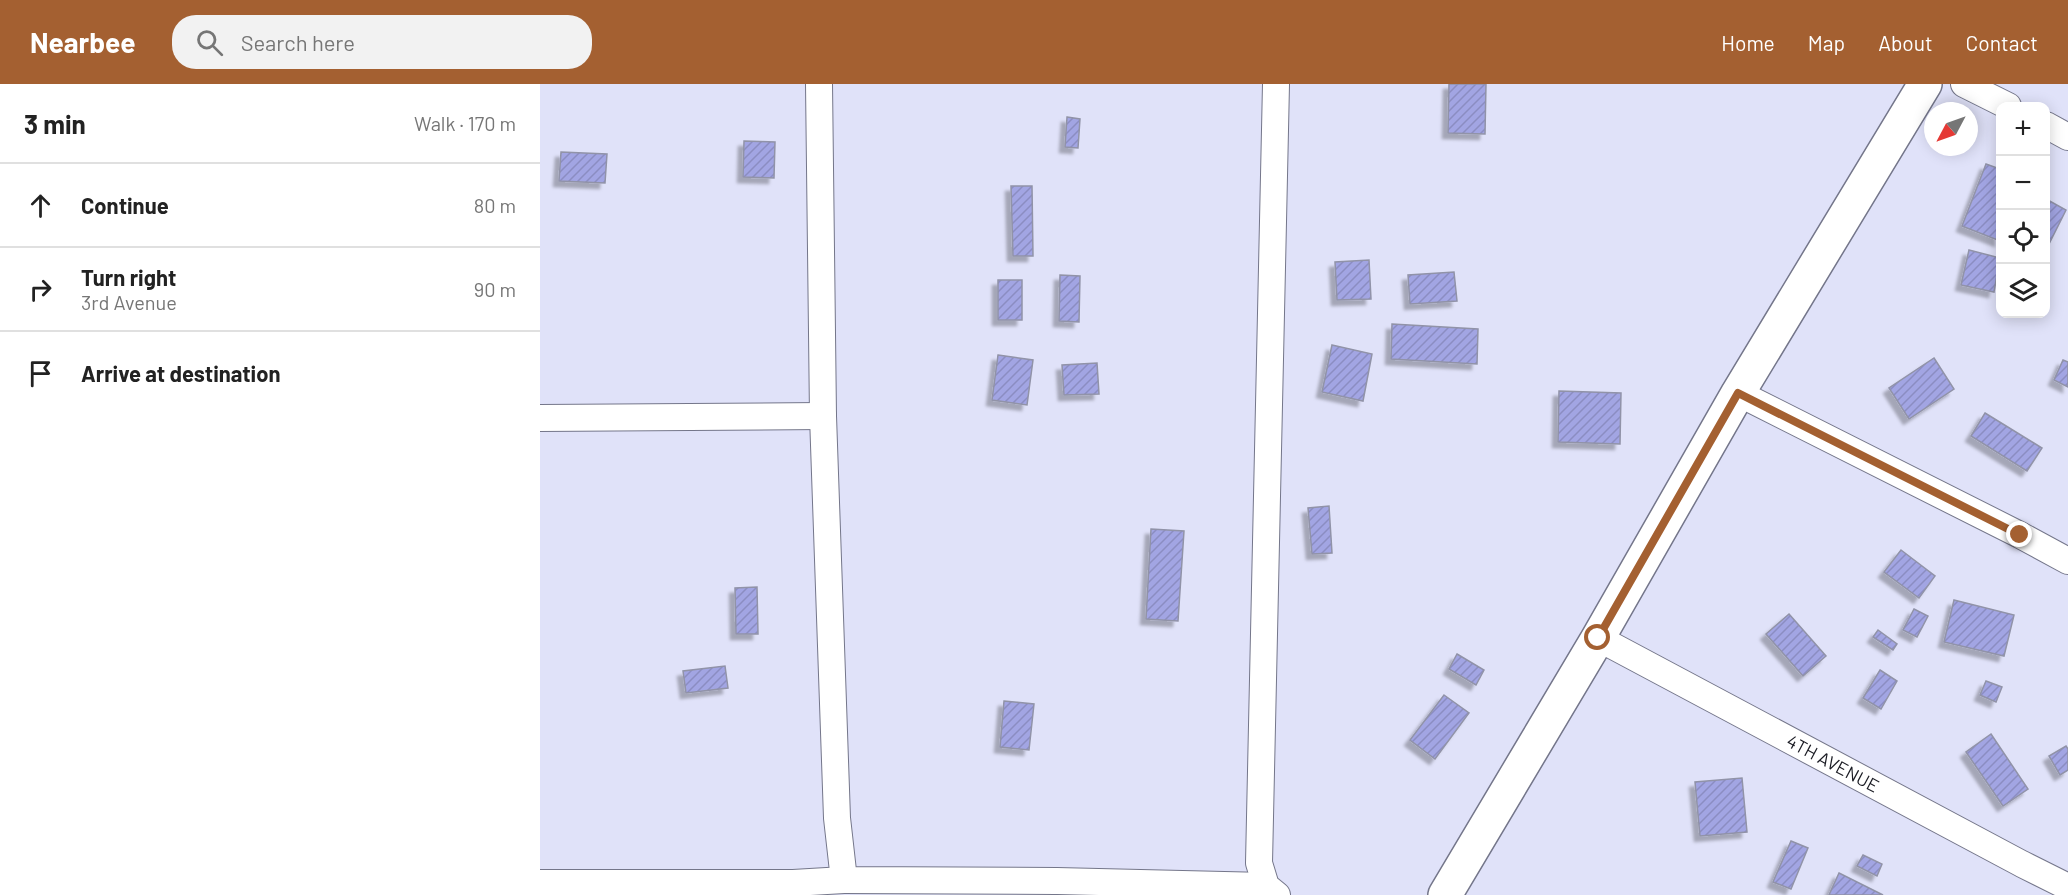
<!DOCTYPE html>
<html lang="en">
<head>
<meta charset="utf-8">
<style>
  body { margin:0; font-family:Barlow,sans-serif; background:#f2f2f2; color:#222 }
  .controls { position:absolute; right:18px; top:18px; display:grid; overflow:hidden; border-radius:12px; box-shadow:0 3px 15px #0003 }
  .controls button { width:54px; height:54px; display:grid; place-items:center; padding:0; border:0; border-bottom:2px solid #e0e0e0; background:#fff; color:#222; font:30px sans-serif }
  .compass { position:absolute; left:1384px; top:18px; width:54px; height:54px; border-radius:50%; background:#fff; box-shadow:0 3px 15px #0003; rotate:229deg }
  .stop { position:absolute; width:18px; height:18px; margin:-14px; border:4px solid #a46031; border-radius:50%; background:#fff }
  .stop.end { background:#a46031; border-color:#fff; box-shadow:0 2px 6px #0008 }
  .list { margin:0; padding:0; list-style:none }
  h2 { display:flex; justify-content:space-between; align-items:center; height:78px; margin:0; padding:0 24px; font-size:26px }
  h2 small { font-size:20px; font-weight:400; color:#767676 }
  .list li { display:grid; grid-template-columns:39px 1fr auto; gap:18px; align-items:center; box-sizing:border-box; height:84px; padding:0 24px; border-top:2px solid #e0e0e0 }
  .list b { display:block; font-size:22px; white-space:nowrap }
  .list p { margin:0; font-size:20px; white-space:nowrap; color:#767676 }
  .list em { font-size:20px; font-style:normal; color:#767676 }
  .icon { flex:none; width:33px; height:33px; fill:none; stroke:currentColor; stroke-width:2; stroke-linecap:round; stroke-linejoin:round }
  .map { position:relative; flex:none; width:1528px; height:811px; overflow:hidden }
  header { display:flex; align-items:center; gap:36px; box-sizing:border-box; height:84px; padding:0 30px; background:#a46031; color:#fff }
  header strong { font-size:28px }
  nav { display:flex; gap:33px; margin-inline-start:auto; font-size:21px }
  .search { width:420px; height:54px; background:#f2f2f2; display:flex; align-items:center; gap:15px; box-sizing:border-box; padding:0 21px; border-radius:24px; color:#767676; font-size:22px }
  main { display:flex }
  aside { flex:1; background:#fff }
  .map>svg:first-child { display:block }
  .building { fill:url(#building-hatch); stroke:#9193a8; stroke-width:1.5; filter:url(#shadow) }
  .lines { fill:none; stroke-linecap:round; stroke-linejoin:round }
  .minor-casing { stroke:#74768a; stroke-width:28 }
  .tertiary-casing { stroke:#74768a; stroke-width:36 }
  .minor { stroke:#fff; stroke-width:26 }
  .tertiary { stroke:#fff; stroke-width:33 }
  .route { stroke:#a46031; stroke-width:8 }
  .labels { text-anchor:middle; dominant-baseline:central; stroke-width:6; stroke-linejoin:round; paint-order:stroke }
  .street-label { font-size:18px; fill:#191a22; stroke:#fff }
</style>
</head>
<body>
<header>
<strong>Nearbee</strong>
<div class="search"><svg class="icon" aria-label="search" viewBox="0 0 24 24"><circle cx="10" cy="10" r="6"/><path d="M15 15l6 6"/></svg>Search here</div>
<nav><a>Home</a><a>Map</a><a>About</a><a>Contact</a></nav>
</header>
<main>
<aside>
<h2>3 min<small>Walk · 170 m</small></h2>
<ul class="list">
<li><svg class="icon" aria-label="ahead" viewBox="0 0 24 24"><path d="M12 20V5M6 11l6-6 6 6"/></svg><div><b>Continue</b></div><em>80 m</em></li>
<li><svg class="icon" aria-label="right" viewBox="0 0 24 24"><path d="M7 20v-9h11M14 6l5 5-5 5"/></svg><div><b>Turn right</b><p>3rd Avenue</p></div><em>90 m</em></li>
<li><svg class="icon" aria-label="arrive" viewBox="0 0 24 24"><path d="M6 21V4h12l-3 4 3 4H6"/></svg><div><b>Arrive at destination</b></div></li>
</ul>
</aside>
<div class="map">
<svg width="1528" height="811" viewBox="0 0 1528 811">
  <defs>
    <pattern id="building-hatch" width="6" height="6" patternUnits="userSpaceOnUse" patternTransform="scale(1.5)"><rect width="6" height="6" fill="#a2a5e3"/><path d="M-1 1l2-2M0 6l6-6M5 7l2-2" fill="none" stroke="#8b8dc2"/></pattern>
    <filter id="shadow"><feDropShadow dx="-5.5" dy="5.5" stdDeviation="1.5" flood-color="#0004"/></filter>
  </defs>
  <rect width="100%" height="100%" fill="#e0e2f9"/>
  <!-- building -->
  <g class="building">
    <polygon points="909,0 946,0 945,50 908,49"/>
    <polygon points="527,33 540,35 538,64 525,63"/>
    <polygon points="204,57 235,58 234,94 203,93"/>
    <polygon points="21,68 67,70 65,99 19,97"/>
    <polygon points="1446,80 1460,85 1460,157 1422,142"/>
    <polygon points="471,102 492,102 493,172 473,172"/>
    <polygon points="1506,115 1526,126 1506,166"/>
    <polygon points="1429,166 1460,174 1454,208 1421,201"/>
    <polygon points="829,176 831,215 797,216 795,178"/>
    <polygon points="914,188 917,217 870,220 868,191"/>
    <polygon points="520,191 540,192 539,238 519,237"/>
    <rect x="458" y="196" width="24" height="40"/>
    <polygon points="852,240 938,245 937,280 851,275"/>
    <polygon points="792,261 832,270 823,317 782,308"/>
    <polygon points="458,271 493,276 487,321 452,316"/>
    <polygon points="1394,274 1414,305 1369,335 1349,304"/>
    <polygon points="1523,276 1528,278 1528,303 1514,296"/>
    <polygon points="557,279 559,310 524,311 522,281"/>
    <polygon points="1019,307 1081,309 1080,360 1018,358"/>
    <polygon points="1445,329 1502,364 1487,387 1431,352"/>
    <polygon points="789,422 792,469 772,470 768,424"/>
    <polygon points="611,445 644,447 638,537 606,535"/>
    <polygon points="1361,466 1395,492 1379,514 1344,488"/>
    <polygon points="217,503 218,550 196,550 195,504"/>
    <polygon points="1414,516 1474,531 1464,572 1404,558"/>
    <polygon points="1374,525 1388,532 1377,553 1363,546"/>
    <polygon points="1249,530 1286,572 1263,592 1226,550"/>
    <polygon points="1338,546 1357,560 1353,566 1333,553"/>
    <polygon points="917,570 944,586 936,601 909,585"/>
    <polygon points="185,582 188,604 146,609 143,587"/>
    <polygon points="1340,586 1357,597 1341,625 1323,614"/>
    <polygon points="1446,597 1462,603 1456,618 1440,611"/>
    <polygon points="904,611 929,629 895,675 870,656"/>
    <polygon points="464,617 494,620 489,666 460,663"/>
    <polygon points="1451,650 1488,705 1463,722 1426,668"/>
    <polygon points="1526,662 1528,665 1528,686 1520,691 1509,672"/>
    <polygon points="1202,694 1207,748 1160,752 1155,698"/>
    <polygon points="1251,757 1268,764 1251,805 1233,798"/>
    <polygon points="1323,771 1342,780 1337,792 1317,782"/>
    <polygon points="1299,789 1343,811 1289,811"/>
  </g>
  <g class="lines">
    <!-- minor casing -->
    <g class="minor-casing">
      <g id="minor">
        <polyline points="279,0 283,332 297,734 304,796 517,797 726,802"/>
        <polyline points="736,0 719,779 726,802 737,811"/>
        <polyline points="1424,0 1468,22"/>
        <polyline points="1506,41 1528,53"/>
        <polyline points="1198,309 1480,451 1528,477"/>
        <polyline points="0,334 283,332"/>
        <polyline points="1058,554 1482,780 1528,803"/>
        <polyline points="0,799 253,799 304,796"/>
      </g>
    </g>
    <!-- tertiary casing -->
    <g class="tertiary-casing">
      <polyline id="tertiary" points="905,811 1058,554 1198,309 1385,0"/>
    </g>
    <!-- minor -->
    <use href="#minor" class="minor"/>
    <!-- tertiary -->
    <use href="#tertiary" class="tertiary"/>
  </g>
  <g class="lines">
    <!-- route -->
    <polyline class="route" points="1058,554 1198,309 1480,451"/>
  </g>
  <g class="labels">
    <!-- street labels -->
    <g class="street-label">
      <text transform="translate(1293 679) rotate(28)">4TH AVENUE</text>
    </g>
  </g>
</svg>
<div class="controls">
<button>+</button>
<button>−</button>
<button><svg class="icon" aria-label="locate" viewBox="0 0 24 24"><circle cx="12" cy="12" r="6"/><path d="M12 2v4M12 18v4M2 12h4M18 12h4"/></svg></button>
<button><svg class="icon" aria-label="layers" viewBox="0 0 24 24"><path d="M12 4l9 5-9 5-9-5zM3 14l9 5 9-5"/></svg></button>
</div>
<svg class="compass" viewBox="-18 -18 36 36"><path d="M0-13l5 13h-10z" fill="#e53935"/><path d="M0 13l5-13h-10z" fill="#767676"/></svg>
<div class="stop" style="left:1058px;top:554px"></div>
<div class="stop end" style="left:1480px;top:451px"></div>
</div>
</main>
</body>
</html>
